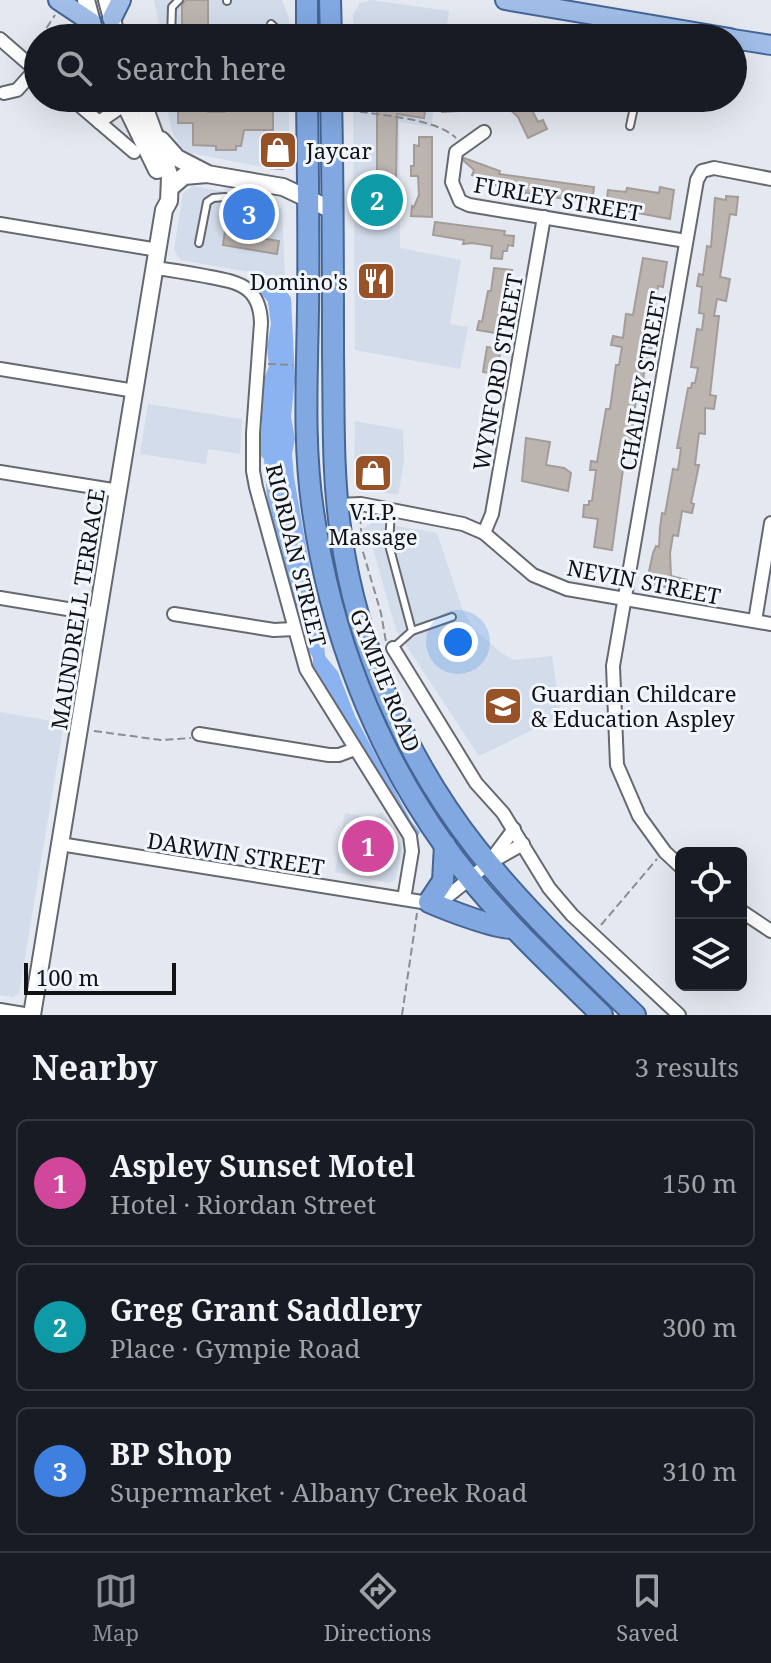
<!DOCTYPE html>
<html lang="en">
<head>
<meta charset="utf-8">
<style>
  body { margin:0; font-family:"Noto Serif",serif; background:#242831; color:#f1f3f6 }
  .controls { position:absolute; right:24px; bottom:24px; display:grid; overflow:hidden; border-radius:12px; box-shadow:0 8px 32px #0002 }
  .controls button { width:72px; height:72px; display:grid; place-items:center; padding:0; border:0; border-bottom:2px solid #363941; background:#171b24; color:#f1f3f6; font:40px sans-serif }
  .scale { position:absolute; left:24px; bottom:20px; width:152px; box-sizing:border-box; padding-left:8px; border:4px solid #111215; border-top:0; font-size:22px; line-height:28px; white-space:nowrap; color:#111215; -webkit-text-stroke:6px #f1f6fd; paint-order:stroke }
  .you { position:absolute; left:458px; top:642px; width:28px; height:28px; margin:-20px; border:6px solid #fff; border-radius:50%; background:#1a73e8; box-shadow:0 0 0 12px #1a73e833 }
  .badge { display:grid; place-items:center; width:52px; height:52px; border-radius:50%; background:#8c9099; color:#fff; font-size:26px; font-weight:700 }
  .pin { position:absolute; translate:-50% -50%; border:4px solid #fff; box-shadow:0 2px 8px #0006 }
  .list { margin:0; padding:0; list-style:none }
  h2 { display:flex; justify-content:space-between; align-items:center; height:104px; margin:0; padding:0 32px; font-size:34px }
  h2 small { font-size:26px; font-weight:400; color:#9ea1a6 }
  .list li { display:grid; grid-template-columns:52px 1fr auto; gap:24px; align-items:center; box-sizing:border-box; height:128px; margin:0 16px 16px; padding:0 16px; border:2px solid #363941; border-radius:12px }
  .list b { display:block; font-size:30px; white-space:nowrap }
  .list p { margin:0; font-size:26px; white-space:nowrap; color:#9ea1a6 }
  .list em { font-size:26px; font-style:normal; color:#9ea1a6 }
  .icon { flex:none; width:44px; height:44px; fill:none; stroke:currentColor; stroke-width:2; stroke-linecap:round; stroke-linejoin:round }
  .map { position:relative; flex:none; width:771px; height:1015px; overflow:hidden }
  .search { position:absolute; background:#171b24; box-shadow:0 8px 32px #0002; left:24px; right:24px; top:24px; height:88px; display:flex; align-items:center; gap:20px; box-sizing:border-box; padding:0 28px; border-radius:44px; color:#9ea1a6; font-size:30px }
  .sheet { height:536px; background:#171b24 }
  nav { display:flex; justify-content:space-around; align-items:center; box-sizing:border-box; height:112px; border-top:2px solid #363941; background:#171b24; font-size:22px; color:#9ea1a6 }
  nav a { display:grid; justify-items:center; gap:4px }
  nav .on { color:#8c9099 }
  .map>svg:first-child { display:block }
  .built { fill:#d3dcea }
  .forest { fill:#8bb3f1 }
  .building { fill:#bcb4af; stroke:#a49c98; stroke-width:2 }
  .lines { fill:none; stroke-linecap:round; stroke-linejoin:round }
  .service-casing { stroke:#65696f; stroke-width:10 }
  .minor-casing { stroke:#65696f; stroke-width:16 }
  .tertiary-casing { stroke:#65696f; stroke-width:18 }
  .secondary-casing { stroke:#65696f; stroke-width:20 }
  .primary-casing { stroke:#466595; stroke-width:22 }
  .trunk-casing { stroke:#466595; stroke-width:24 }
  .path { stroke:#8a8d92; stroke-width:2; stroke-dasharray:8 4; stroke-linecap:butt }
  .service { stroke:#fff; stroke-width:6 }
  .minor { stroke:#fff; stroke-width:12 }
  .tertiary { stroke:#fff; stroke-width:14 }
  .secondary { stroke:#fff; stroke-width:16 }
  .primary { stroke:#a1bee9; stroke-width:18 }
  .trunk { stroke:#82a8e2; stroke-width:20 }
  .labels { text-anchor:middle; dominant-baseline:central; stroke-width:6; stroke-linejoin:round; paint-order:stroke }
  .poi-label { font-size:22px; fill:#111215; stroke:#f1f6fd; text-anchor:start }
  .street-label { font-size:22px; fill:#111215; stroke:#f1f6fd }
</style>
</head>
<body>
<div class="map">
<svg width="771" height="1015" viewBox="0 0 771 1015">
  <rect width="100%" height="100%" fill="#e4e8f0"/>
  <!-- built -->
  <g class="built">
    <polygon points="154,0 282,0 289,19 289,38 162,38"/>
    <polygon points="371,0 449,11 445,38 353,38 353,15 360,3"/>
    <polygon points="166,98 289,98 289,162 283,171 191,153 182,148 173,134 167,110"/>
    <polygon points="353,98 436,98 431,127 399,122 400,248 461,260 450,324 468,327 460,369 355,350"/>
    <polygon points="193,186 268,199 282,209 285,278 180,260 174,249 183,193"/>
    <polygon points="148,404 242,419 240,454 208,449 206,464 140,454"/>
    <polygon points="355,421 403,430 404,462 398,495 365,489 360,486 354,473"/>
    <polygon points="373,522 437,533 462,608 473,628 500,652 514,660 552,656 561,716 479,756 396,630 373,549 363,529"/>
    <polygon points="0,712 64,723 19,993 13,997 0,995"/>
    <polygon points="382,812 399,837 401,851 396,879 389,883 335,872 345,813 372,818"/>
  </g>
  <!-- forest -->
  <polygon class="forest" points="272,279 279,280 291,298 295,379 291,417 295,439 292,454 294,477 310,569 327,635 324,644 325,656 338,672 355,716 411,821 420,832 417,837 313,668 313,658 308,649 268,508 264,459 260,455 264,379 269,366 267,347 271,324 268,302 260,292 264,284"/>
  <!-- building -->
  <g class="building">
    <polygon points="186,0 208,0 208,38 182,38 182,5"/>
    <polygon points="377,98 427,98 424,118 397,114 396,182 389,181 390,219 376,216 376,213 365,212 364,184 377,186"/>
    <polygon points="440,98 474,98 476,110 442,112"/>
    <polygon points="498,98 526,98 538,122 543,120 547,129 528,138 518,117"/>
    <polygon points="178,102 208,103 208,112 225,112 225,106 244,106 244,111 273,111 273,130 244,130 241,146 236,146 236,150 216,150 216,146 193,145 193,123 178,123"/>
    <polygon points="268,136 287,136 287,162 283,169 268,168"/>
    <polygon points="419,137 432,137 432,217 411,216 412,206 414,207 419,195 418,176 411,176 411,166 414,166 414,145 419,146"/>
    <polygon points="464,158 500,171 499,174 594,187 592,203 507,190 472,175 474,170 464,161"/>
    <polygon points="660,187 674,190 670,219 606,207 608,190 626,192 627,188 659,193"/>
    <polygon points="726,196 738,197 736,215 730,214 720,277 730,279 726,301 717,299 714,316 719,316 710,395 716,396 714,409 705,408 705,434 699,433 695,465 699,465 691,503 694,504 692,513 682,511 678,536 673,535 670,553 671,576 687,580 684,591 655,585 657,578 648,576 653,553 656,546 659,547 660,528 662,513 665,514 673,469 678,470 681,448 677,448 688,388 691,388 692,383 695,383 698,368 691,367 697,329 702,330 704,314 699,313 702,287 697,286 699,274 703,275 707,246 711,247 715,198 726,200"/>
    <polygon points="235,201 266,207 261,238 279,241 277,254 223,245 225,231 230,232"/>
    <polygon points="435,222 505,231 504,235 514,236 513,246 508,245 507,251 503,251 502,259 491,258 492,246 472,243 463,244 464,240 433,235"/>
    <polygon points="643,258 667,262 663,287 658,286 654,313 649,312 647,328 651,330 649,344 652,344 649,362 645,361 643,383 638,383 631,440 628,440 624,462 612,550 594,547 598,519 583,517 584,505 589,505 589,501 592,501 596,470 590,470 591,461 597,462 606,409 610,409 616,365 619,365 622,347 611,345 613,336 623,338 626,314 633,315"/>
    <polygon points="366,265 390,270 385,297 361,292"/>
    <polygon points="494,268 512,270 509,288 504,287 499,315 505,316 502,334 477,330 479,321 482,322 488,291 491,291"/>
    <polygon points="487,347 501,349 496,374 483,372"/>
    <polygon points="526,438 550,442 546,465 564,468 571,473 568,491 522,481"/>
    <polygon points="364,458 384,461 379,489 369,485 371,480 364,471"/>
  </g>
  <g class="lines">
    <!-- service casing -->
    <g class="service-casing">
      <g id="service">
        <polyline points="227,0 227,1"/>
        <polyline points="271,24 286,38"/>
        <polyline points="171,38 172,7 179,0"/>
        <polyline points="630,126 636,98"/>
        <polyline points="199,243 207,202 213,198 225,197"/>
        <polyline points="391,509 389,545 412,631"/>
        <polyline points="393,648 412,631 452,617"/>
      </g>
    </g>
    <!-- minor casing -->
    <g class="minor-casing">
      <g id="minor">
        <polyline points="0,39 38,72"/>
        <polyline points="4,93 17,90 35,70"/>
        <polyline points="71,98 134,152"/>
        <polyline points="99,122 125,104"/>
        <polyline points="484,132 456,152 452,182 460,201 469,205 686,241"/>
        <polyline points="0,224 158,250"/>
        <path d="M155 268C172 270 189 273 205 276 237 282 260 285 261 323L253 433V471L256 487 306 669 410 836 412 851 404 899"/>
        <polyline points="0,369 135,391"/>
        <polyline points="0,472 119,491"/>
        <polyline points="338,505 361,504 463,524 484,533 533,575 567,589 771,624"/>
        <polyline points="484,533 492,514 544,217"/>
        <polyline points="0,598 98,614"/>
        <polyline points="174,614 274,630 294,629"/>
        <polyline points="755,621 771,523"/>
        <polyline points="393,648 476,783 503,813 549,888 572,915 679,1015"/>
        <polyline points="199,734 329,755 339,755 355,749"/>
        <polyline points="60,844 422,902 448,896 489,863 523,844"/>
        <polyline points="490,861 514,829"/>
        <polyline points="681,867 665,852 639,816 617,765 613,666 697,180 702,171 714,168 771,179"/>
        <polyline points="741,911 771,931"/>
      </g>
    </g>
    <!-- tertiary casing -->
    <g class="tertiary-casing">
      <polyline id="tertiary" points="0,1011 24,1015"/>
    </g>
    <!-- secondary casing -->
    <g class="secondary-casing">
      <g id="secondary">
        <polyline points="86,0 96,38"/>
        <polyline points="107,0 117,38"/>
        <polyline points="122,98 157,170"/>
        <polyline points="161,140 177,158 206,173"/>
        <polyline points="171,187 184,176 207,174 283,187 332,210"/>
        <polyline points="32,1015 164,210 169,201 170,177 141,98"/>
      </g>
    </g>
    <!-- primary casing -->
    <g class="primary-casing">
      <g id="primary">
        <polyline points="58,0 91,22"/>
        <polyline points="505,0 730,38"/>
        <polyline points="112,18 121,0"/>
        <polyline points="733,39 771,45"/>
      </g>
    </g>
    <!-- trunk casing -->
    <g class="trunk-casing">
      <g id="trunk">
        <polyline points="307,0 307,38"/>
        <polyline points="330,0 331,38"/>
        <path d="M307 98C308 169 309 240 308 310 307 377 303 445 313 511 330 631 374 747 445 846 490 909 547 961 602 1015"/>
        <path d="M331 98C333 183 333 268 333 353 334 413 332 474 341 534 357 647 406 759 476 848 524 909 580 961 635 1015"/>
        <path d="M445 845 443 881 429 902C445 909 496 929 513 928"/>
      </g>
    </g>
    <!-- path -->
    <g class="path">
      <polyline points="40,38 55,15"/>
      <polyline points="32,51 38,42"/>
      <path d="M348 110C377 115 436 118 456 138"/>
      <polyline points="268,364 293,365"/>
      <polyline points="360,516 363,552 381,613 386,642"/>
      <polyline points="94,731 161,740 191,738"/>
      <polyline points="601,925 657,859"/>
      <polyline points="402,1015 417,913"/>
    </g>
    <!-- service -->
    <use href="#service" class="service"/>
    <!-- minor -->
    <use href="#minor" class="minor"/>
    <!-- tertiary -->
    <use href="#tertiary" class="tertiary"/>
    <!-- secondary -->
    <use href="#secondary" class="secondary"/>
    <!-- primary -->
    <use href="#primary" class="primary"/>
    <!-- trunk -->
    <use href="#trunk" class="trunk"/>
  </g>
  <!-- icons -->
  <defs>
    <g id="shop-square" transform="scale(2)"><rect x="-9" y="-9" width="18" height="18" rx="4" fill="#975228" stroke="#f1f6fd"/><path d="M-5-2.5h2.3a2.7 3.5 0 0 1 5.4 0H5L5.5 6h-11ZM-1.5-2.5h3a1.5 2.3 0 0 0-3 0Z" fill="#fff"/></g>
    <g id="restaurant-square" transform="scale(2)"><rect x="-9" y="-9" width="18" height="18" rx="4" fill="#975228" stroke="#f1f6fd"/><path d="M-5-6h1v4h1v-4h1v4h1v-4h1v5L-1.5 .5V6h-2V.5L-5-1ZM5-6V6H3V1.5H1.5Q1.5-4 5-6Z" fill="#fff"/></g>
    <g id="school-square" transform="scale(2)"><rect x="-9" y="-9" width="18" height="18" rx="4" fill="#975228" stroke="#f1f6fd"/><path d="M0-5L7-2L0 1L-7-2ZM-4 1L0 2.5L4 1V4Q0 6-4 4Z" fill="#fff"/></g>
  </defs>
  <g fill-rule="evenodd">
    <use href="#shop-square" x="278" y="150"/>
    <use href="#restaurant-square" x="376" y="281"/>
    <use href="#shop-square" x="373" y="473"/>
    <use href="#school-square" x="503" y="706"/>
  </g>
  <g class="labels">
    <!-- poi labels -->
    <g class="poi-label">
      <text x="306" y="150">Jaycar</text>
      <text x="348" y="281" text-anchor="end">Domino's</text>
      <text x="373" y="511" text-anchor="middle">V.I.P.<tspan x="373" dy="25">Massage</tspan></text>
      <text x="531" y="693">Guardian Childcare<tspan x="531" dy="25">&amp; Education Aspley</tspan></text>
    </g>
    <!-- street labels -->
    <g class="street-label">
      <text transform="translate(558 198) rotate(10)">FURLEY STREET</text>
      <text transform="translate(497 372) rotate(-80)">WYNFORD STREET</text>
      <text transform="translate(642 381) rotate(-80)">CHAILEY STREET</text>
      <text transform="translate(297 555) rotate(76)">RIORDAN STREET</text>
      <text transform="translate(644 581) rotate(11)">NEVIN STREET</text>
      <text transform="translate(77 609) rotate(-81)">MAUNDRELL TERRACE</text>
      <text transform="translate(386 680) rotate(68)">GYMPIE ROAD</text>
      <text transform="translate(236 853) rotate(9)">DARWIN STREET</text>
    </g>
  </g>
</svg>
<div class="controls">
<button><svg class="icon" aria-label="locate" viewBox="0 0 24 24"><circle cx="12" cy="12" r="6"/><path d="M12 2v4M12 18v4M2 12h4M18 12h4"/></svg></button>
<button><svg class="icon" aria-label="layers" viewBox="0 0 24 24"><path d="M12 4l9 5-9 5-9-5zM3 14l9 5 9-5"/></svg></button>
</div>
<div class="scale">100 m</div>
<div class="you"></div>
<div class="pin badge" style="left:368px;top:846px;background:#d1479c">1</div>
<div class="pin badge" style="left:377px;top:200px;background:#0f9aa8">2</div>
<div class="pin badge" style="left:249px;top:214px;background:#3f7fe0">3</div>
<div class="search"><svg class="icon" aria-label="search" viewBox="0 0 24 24"><circle cx="10" cy="10" r="6"/><path d="M15 15l6 6"/></svg>Search here</div>
</div>
<section class="sheet">
<h2>Nearby<small>3 results</small></h2>
<ul class="list">
<li><span class="badge" style="background:#d1479c">1</span><div><b>Aspley Sunset Motel</b><p>Hotel · Riordan Street</p></div><em>150 m</em></li>
<li><span class="badge" style="background:#0f9aa8">2</span><div><b>Greg Grant Saddlery</b><p>Place · Gympie Road</p></div><em>300 m</em></li>
<li><span class="badge" style="background:#3f7fe0">3</span><div><b>BP Shop</b><p>Supermarket · Albany Creek Road</p></div><em>310 m</em></li>
</ul>
</section>
<nav>
<a class="on"><svg class="icon" aria-label="map" viewBox="0 0 24 24"><path d="M3 6l6-2 6 2 6-2v14l-6 2-6-2-6 2zM9 4v14M15 6v14"/></svg>Map</a>
<a><svg class="icon" aria-label="directions" viewBox="0 0 24 24"><path d="M12 3l9 9-9 9-9-9zM9 14v-3h6M13 9l2 2-2 2"/></svg>Directions</a>
<a><svg class="icon" aria-label="saved" viewBox="0 0 24 24"><path d="M7 4h10v16l-5-4-5 4z"/></svg>Saved</a>
</nav>
</body>
</html>
